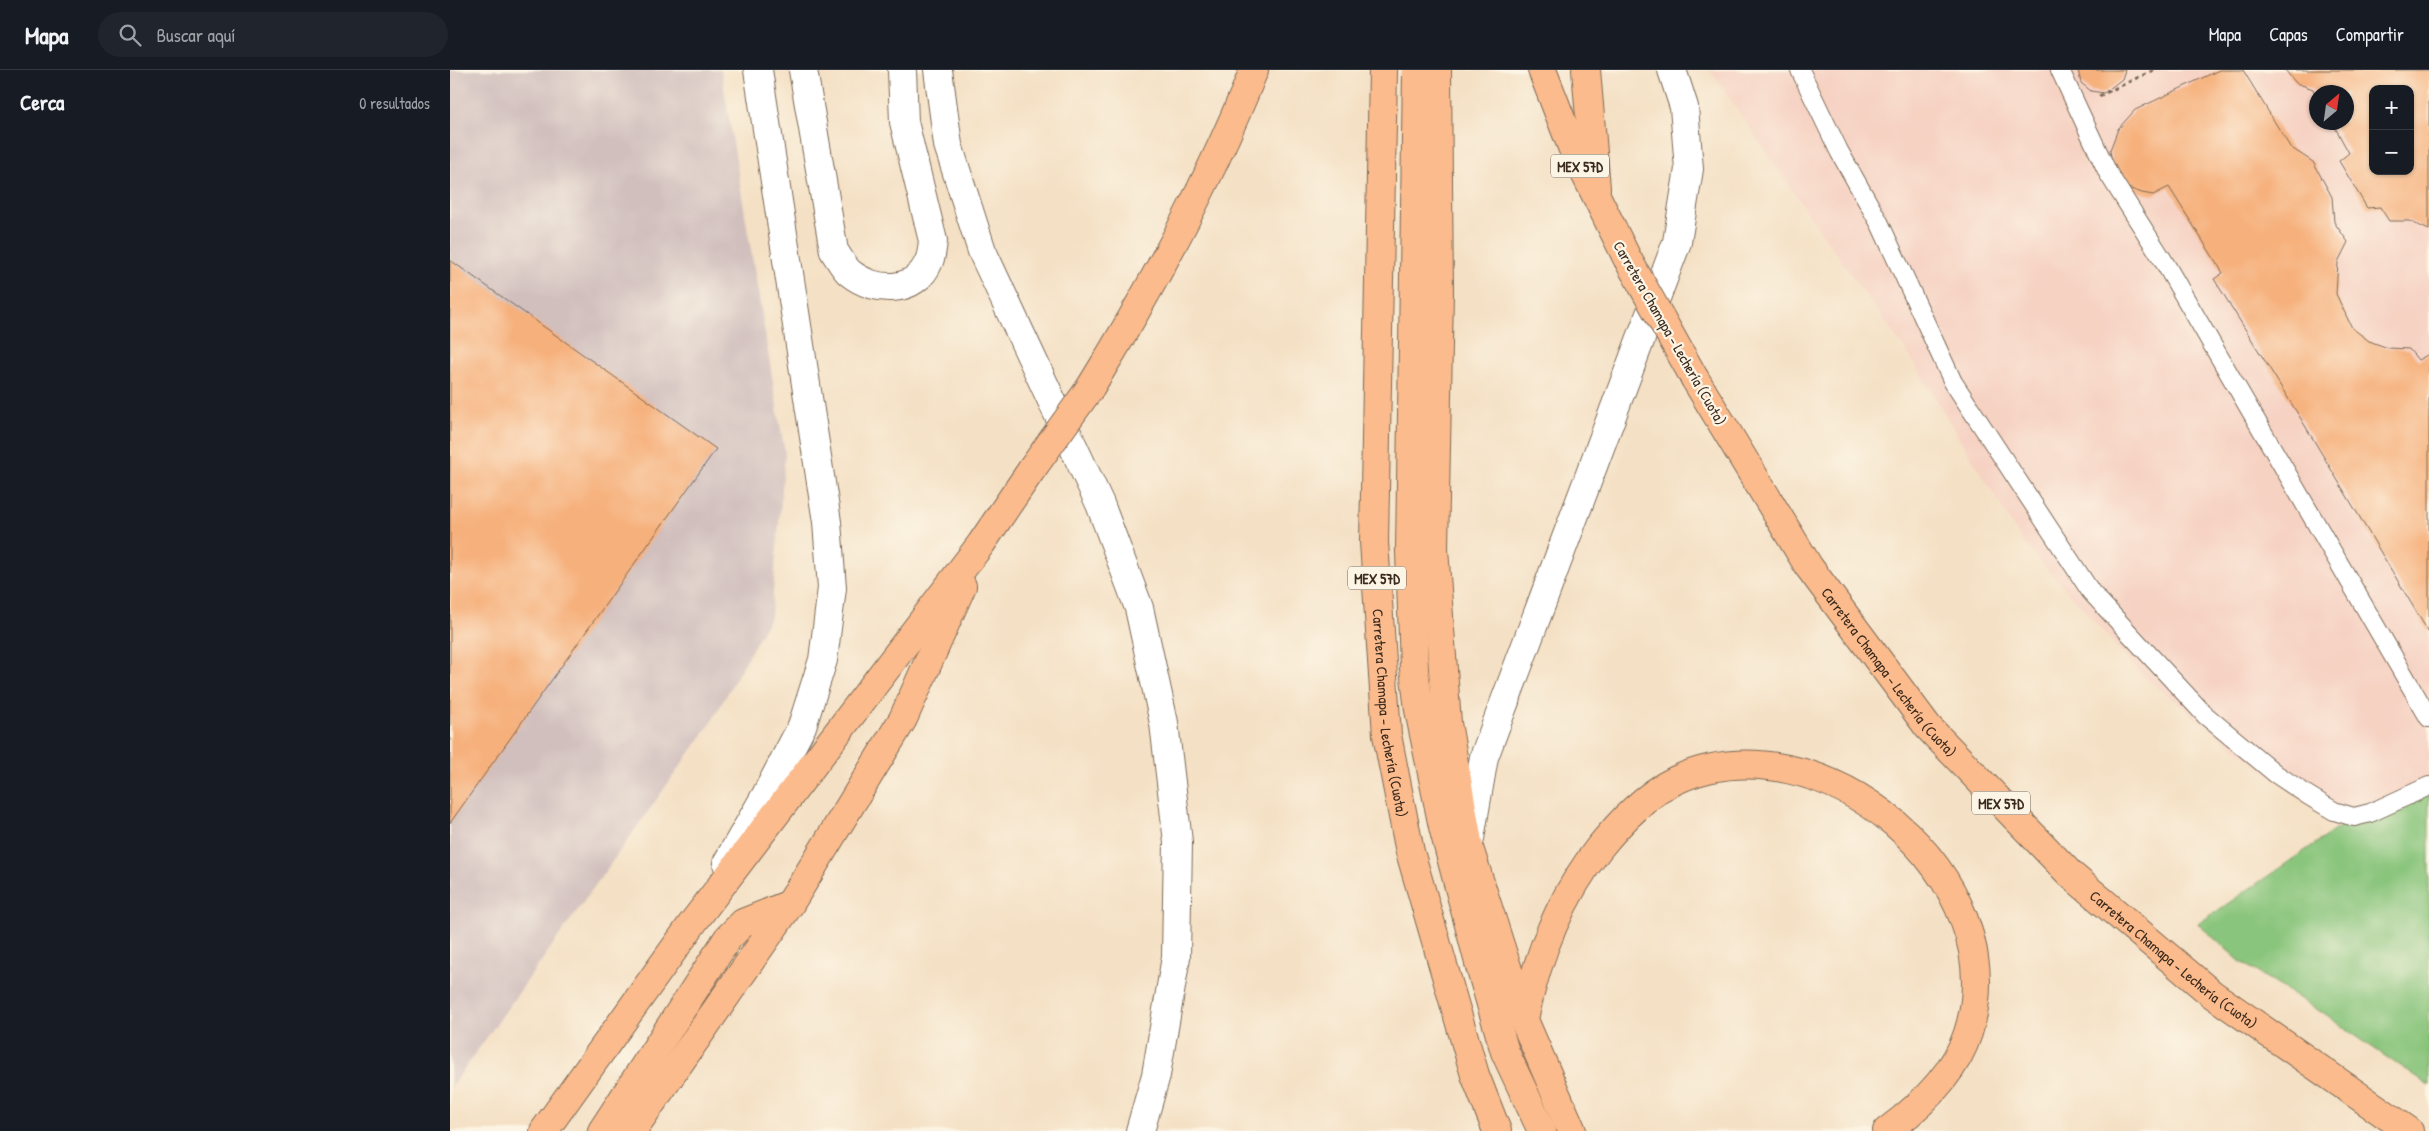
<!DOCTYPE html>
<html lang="es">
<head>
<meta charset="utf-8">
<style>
  body { margin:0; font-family:"Patrick Hand",sans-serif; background:#20242c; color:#f1f3f6 }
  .controls { position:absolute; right:15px; top:15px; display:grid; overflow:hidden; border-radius:10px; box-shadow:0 1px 4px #0004 }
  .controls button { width:45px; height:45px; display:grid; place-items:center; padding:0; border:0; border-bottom:1px solid #363941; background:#171b24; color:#f1f3f6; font:25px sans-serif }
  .compass { position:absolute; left:1859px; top:15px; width:45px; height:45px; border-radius:50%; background:#171b24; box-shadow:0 1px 4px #0004; rotate:29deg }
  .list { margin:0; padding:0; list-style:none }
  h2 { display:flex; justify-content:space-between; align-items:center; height:65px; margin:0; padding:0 20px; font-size:21px }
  h2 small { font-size:16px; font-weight:400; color:#9ea1a6 }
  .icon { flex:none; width:28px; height:28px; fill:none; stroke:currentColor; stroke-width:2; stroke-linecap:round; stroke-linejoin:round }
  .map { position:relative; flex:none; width:1979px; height:1061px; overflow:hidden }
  header { display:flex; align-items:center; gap:30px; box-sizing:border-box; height:70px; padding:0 25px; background:#171b24; border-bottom:1px solid #363941 }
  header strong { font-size:24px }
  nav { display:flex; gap:28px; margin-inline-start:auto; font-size:18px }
  .search { width:350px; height:45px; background:#20242c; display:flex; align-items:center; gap:12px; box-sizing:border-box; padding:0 18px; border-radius:28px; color:#9ea1a6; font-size:19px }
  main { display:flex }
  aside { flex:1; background:#171b24 }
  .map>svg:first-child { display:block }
  .built { fill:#f6d2c3; fill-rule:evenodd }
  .industrial { fill:#d1bfbd }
  .green { fill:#89c57b; stroke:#62784c }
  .building { fill:#f6b07c; fill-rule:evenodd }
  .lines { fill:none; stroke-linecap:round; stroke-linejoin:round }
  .service-casing { stroke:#7c6a58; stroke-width:20 }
  .minor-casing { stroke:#7c6a58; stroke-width:30 }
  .motorway-casing { stroke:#7c6a58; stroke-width:30 }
  .path { stroke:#7c6a58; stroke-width:3; stroke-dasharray:4 4; stroke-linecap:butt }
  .service { stroke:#fff; stroke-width:18 }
  .minor { stroke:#fff; stroke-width:28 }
  .motorway { stroke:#fbbb8c; stroke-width:28 }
  .motorway-bridge-casing { stroke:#7c6a58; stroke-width:30; stroke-linecap:butt }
  .motorway-bridge { stroke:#fbbb8c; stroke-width:28 }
  .labels { text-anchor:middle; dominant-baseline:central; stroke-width:4.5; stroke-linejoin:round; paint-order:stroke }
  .shield { fill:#fcf5e5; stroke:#75675a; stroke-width:1 }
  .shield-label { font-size:14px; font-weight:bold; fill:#3b2a1e }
  .street-label { font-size:15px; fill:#3b2a1e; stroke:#fcf5e5 }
</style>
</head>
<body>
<header>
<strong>Mapa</strong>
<div class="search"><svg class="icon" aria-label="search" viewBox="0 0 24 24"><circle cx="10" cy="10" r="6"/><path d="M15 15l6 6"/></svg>Buscar aquí</div>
<nav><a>Mapa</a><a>Capas</a><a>Compartir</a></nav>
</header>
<main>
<aside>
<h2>Cerca<small>0 resultados</small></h2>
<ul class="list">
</ul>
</aside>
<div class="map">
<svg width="1979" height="1061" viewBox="0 0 1979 1061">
  <rect width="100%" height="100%" fill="#fcf5e5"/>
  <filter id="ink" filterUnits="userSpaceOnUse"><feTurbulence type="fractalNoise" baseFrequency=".02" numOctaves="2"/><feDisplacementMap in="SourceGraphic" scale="10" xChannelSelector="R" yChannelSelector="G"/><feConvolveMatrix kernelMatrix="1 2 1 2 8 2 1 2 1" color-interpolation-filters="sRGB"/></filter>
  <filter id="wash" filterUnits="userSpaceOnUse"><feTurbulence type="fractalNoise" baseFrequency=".0096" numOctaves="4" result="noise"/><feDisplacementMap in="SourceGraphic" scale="20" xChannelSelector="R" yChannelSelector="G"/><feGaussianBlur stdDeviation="1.12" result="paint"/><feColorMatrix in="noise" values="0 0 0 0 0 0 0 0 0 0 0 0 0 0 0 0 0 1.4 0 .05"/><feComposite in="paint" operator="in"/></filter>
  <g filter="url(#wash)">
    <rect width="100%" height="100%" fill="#f4e0c4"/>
    <!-- built -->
    <path class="built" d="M1260 0H1979V731L1898 767 1692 605 1572 471 1461 288 1370 161ZM1923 19H1960V101H1923ZM1866 22H1896V52H1866Z"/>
    <!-- industrial -->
    <polygon class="industrial" points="0,0 271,0 335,384 321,545 261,653 0,1019"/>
    <!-- green -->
    <polygon class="green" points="1979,725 1979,1016 1868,940 1791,892 1748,854 1904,747"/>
    <g id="blocks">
      <!-- building -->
      <g class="building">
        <polygon points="1628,0 1675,0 1672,9 1654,23 1641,21 1631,13"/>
        <polygon points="1769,0 1793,0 1840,77 1863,92 1882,127 1884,152 1898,172 1888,192 1886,224 1902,258 1919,271 1938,278 1959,279 1968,290 1979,284 1979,563 1851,349 1764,209 1773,203 1719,117 1703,125 1692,123 1678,118 1663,100 1660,80 1668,59 1685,40"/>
        <path d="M1835 0H1979V160L1959 151H1939L1930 137 1917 138 1889 91 1899 83 1882 52H1896V22H1866V26L1863 19 1846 13ZM1923 19H1960V101H1923Z"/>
        <polygon points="0,190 266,379 0,753"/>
      </g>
    </g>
  </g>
  <g filter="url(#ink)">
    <use href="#blocks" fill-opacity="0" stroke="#7c6a58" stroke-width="1"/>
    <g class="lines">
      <!-- service casing -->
      <g class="service-casing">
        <g id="service">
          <polyline points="1350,0 1389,81 1430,154 1503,312 1641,522 1755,645 1826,704 1859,726 1884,741 1904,747 1920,743 1979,716"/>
          <polyline points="1610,0 1658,103 1713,190 1979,648"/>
        </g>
      </g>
      <!-- minor casing -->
      <g class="minor-casing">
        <g id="minor">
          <path d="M353 0 384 181C389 188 394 198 400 203 425 223 466 224 479 191 482 185 482 177 483 171L454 52 452 0"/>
          <polyline points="488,0 498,75 532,181 650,434 689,538 714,653 728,772 726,887 706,1005 690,1061"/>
          <polyline points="1019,774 1034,687 1227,172 1239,99 1234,37 1222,0"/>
          <polyline points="277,793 316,725 352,656 373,590 382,518 377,452 308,0"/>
        </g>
      </g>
      <!-- motorway casing -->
      <g class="motorway-casing">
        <g id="motorway">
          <path id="s1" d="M933 0 924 472 937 665 960 782 1025 1005 1047 1061"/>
          <polyline points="967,0 960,481 964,599 969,640 993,757 1029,893 1055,982 1092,1061"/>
          <polyline points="987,0 989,223 984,479 997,653 1019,778 1074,950 1122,1061"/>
          <polyline points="1092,0 1122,77 1177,188"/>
          <polyline points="1136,0 1146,118"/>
          <path id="s2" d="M1245 309 1359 497 1478 657 1620 804 1762 924 1959 1061"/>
          <path d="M640 318C703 216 760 111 804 0"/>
          <path d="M1074 949C1087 886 1109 829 1149 778 1170 752 1195 725 1226 710 1370 643 1568 808 1518 963 1505 1004 1471 1036 1437 1061"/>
          <polyline points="94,1061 242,854 531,474 582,399"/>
          <polyline points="152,1061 278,868 293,853 340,834"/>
          <polyline points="182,1061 340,834 453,649 512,516"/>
        </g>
      </g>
      <!-- path -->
      <polyline class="path" points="1649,26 1704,0"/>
      <!-- service -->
      <use href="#service" class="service"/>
      <!-- minor -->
      <use href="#minor" class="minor"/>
      <!-- motorway -->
      <use href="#motorway" class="motorway"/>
      <!-- motorway-bridge casing -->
      <g class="motorway-bridge-casing">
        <g id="motorway-bridge">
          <polyline points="1177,188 1245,309"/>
          <polyline points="582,399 640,318"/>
        </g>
      </g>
      <!-- motorway-bridge -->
      <use href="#motorway-bridge" class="motorway-bridge"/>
    </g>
  </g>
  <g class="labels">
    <!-- shield labels -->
    <g class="shield">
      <rect x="1101" y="84.5" width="58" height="23" rx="4"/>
      <rect x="898" y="496.5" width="58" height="23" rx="4"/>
      <rect x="1522" y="721.5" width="58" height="23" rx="4"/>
    </g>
    <g class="shield-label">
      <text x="1130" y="96">MEX 57D</text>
      <text x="927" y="508">MEX 57D</text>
      <text x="1551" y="733">MEX 57D</text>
    </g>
    <!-- street labels -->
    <g class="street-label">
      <text transform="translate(1220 263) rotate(60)">Carretera Chamapa - Lechería (Cuota)</text>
      <text stroke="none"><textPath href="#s2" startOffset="352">Carretera Chamapa - Lechería (Cuota)</textPath></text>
      <text stroke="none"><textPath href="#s1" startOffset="644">Carretera Chamapa - Lechería (Cuota)</textPath></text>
      <text stroke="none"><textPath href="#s2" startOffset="758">Carretera Chamapa - Lechería (Cuota)</textPath></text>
    </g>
  </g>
</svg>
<div class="controls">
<button>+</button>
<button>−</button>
</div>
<svg class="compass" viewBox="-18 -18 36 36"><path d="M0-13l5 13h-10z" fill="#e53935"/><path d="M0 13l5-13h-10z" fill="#9ea1a6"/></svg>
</div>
</main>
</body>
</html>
